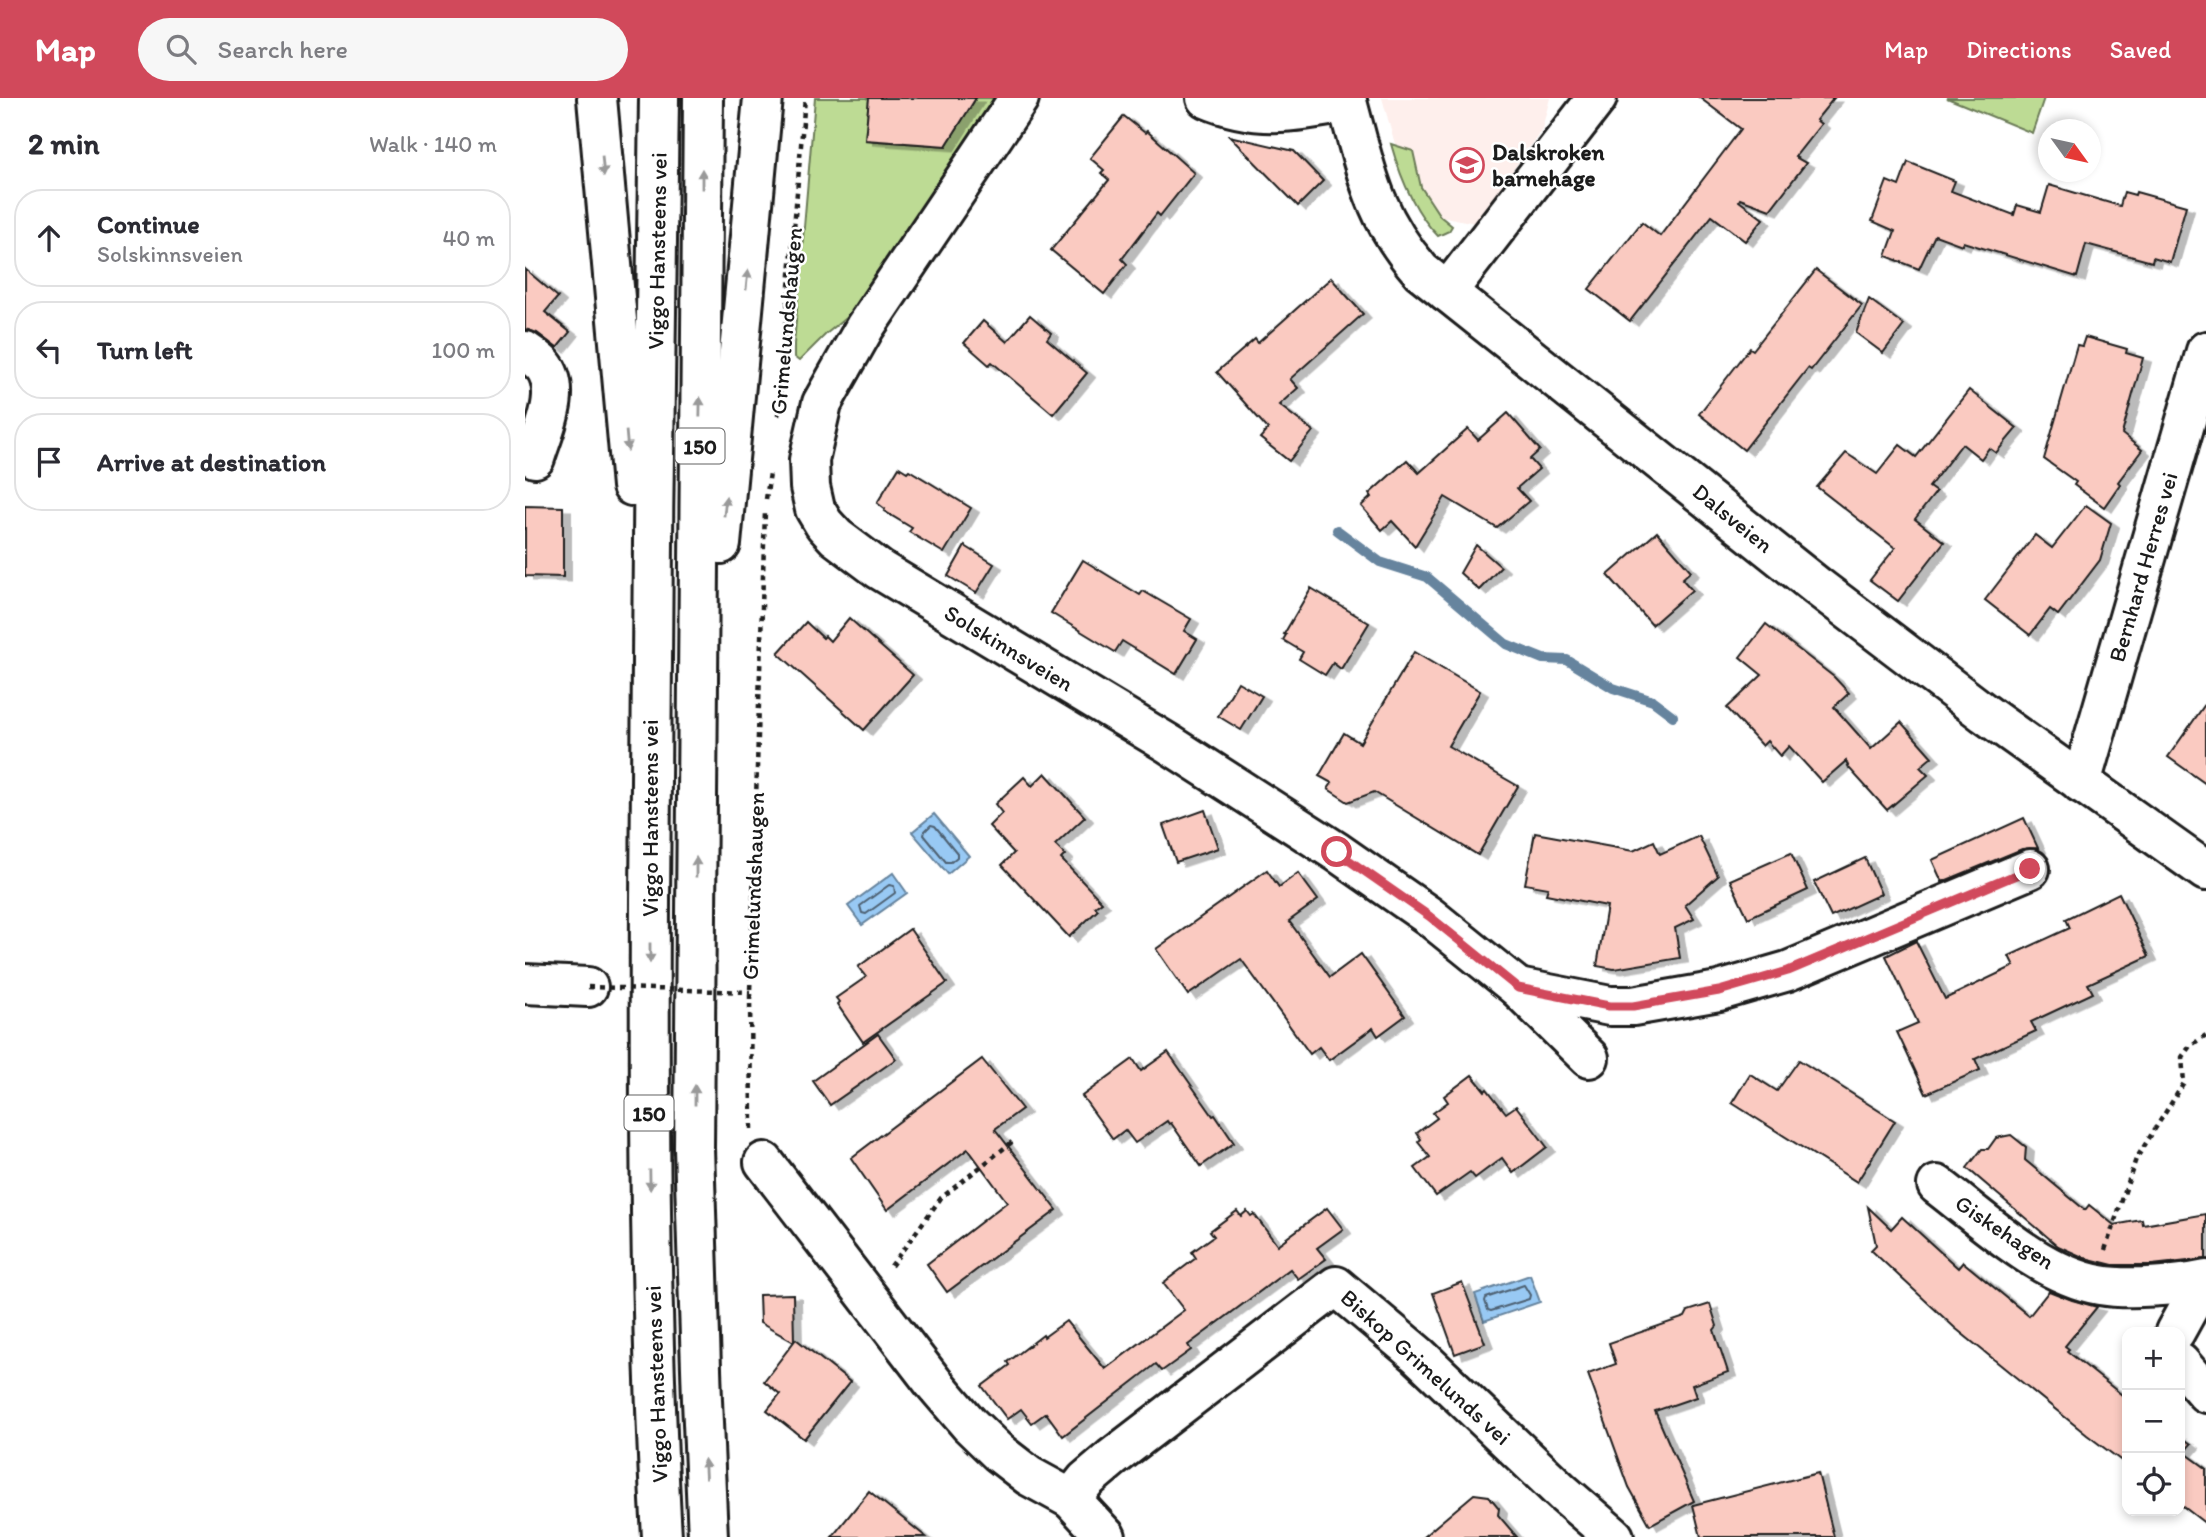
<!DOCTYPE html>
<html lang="en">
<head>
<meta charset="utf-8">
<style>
  body { margin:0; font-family:Itim,sans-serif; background:#f7f7f7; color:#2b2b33 }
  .controls { position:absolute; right:21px; bottom:21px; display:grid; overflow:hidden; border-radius:14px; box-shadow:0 4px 10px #0003 }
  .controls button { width:63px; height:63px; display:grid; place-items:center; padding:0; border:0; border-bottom:2px solid #e1e1e2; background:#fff; color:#2b2b33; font:35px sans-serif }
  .compass { position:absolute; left:1513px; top:21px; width:63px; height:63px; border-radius:50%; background:#fff; box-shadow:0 4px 10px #0003; rotate:123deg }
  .stop { position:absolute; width:21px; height:21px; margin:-16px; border:5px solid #d1495b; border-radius:50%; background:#fff }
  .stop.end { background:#d1495b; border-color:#fff; box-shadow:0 2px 7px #0008 }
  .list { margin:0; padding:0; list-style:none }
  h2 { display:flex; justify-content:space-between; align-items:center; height:91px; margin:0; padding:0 28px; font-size:30px }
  h2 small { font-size:23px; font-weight:400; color:#7c7c81 }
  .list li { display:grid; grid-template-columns:46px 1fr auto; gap:21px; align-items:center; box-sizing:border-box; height:98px; margin:0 14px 14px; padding:0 14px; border:2px solid #e1e1e2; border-radius:28px }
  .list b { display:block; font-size:26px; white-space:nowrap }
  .list p { margin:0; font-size:23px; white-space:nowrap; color:#7c7c81 }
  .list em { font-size:23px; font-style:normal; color:#7c7c81 }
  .icon { flex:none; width:38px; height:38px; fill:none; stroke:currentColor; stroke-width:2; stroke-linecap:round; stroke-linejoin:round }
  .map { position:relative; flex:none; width:1681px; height:1439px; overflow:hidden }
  header { display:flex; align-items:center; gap:42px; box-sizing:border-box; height:98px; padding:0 35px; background:#d1495b; color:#fff }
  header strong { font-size:33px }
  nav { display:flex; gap:38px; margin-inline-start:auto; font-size:24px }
  .search { width:490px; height:63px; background:#f7f7f7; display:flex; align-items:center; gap:18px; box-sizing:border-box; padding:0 24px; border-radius:38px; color:#7c7c81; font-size:26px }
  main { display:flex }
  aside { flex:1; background:#fff }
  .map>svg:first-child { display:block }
  .built { fill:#feefec }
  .green { fill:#bddb94; stroke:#6c7c58; stroke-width:2 }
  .water { fill:#98c9f4; stroke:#66849e; stroke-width:2 }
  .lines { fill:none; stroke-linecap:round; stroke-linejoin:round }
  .shore { stroke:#4e6172; stroke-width:2 }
  .stream { stroke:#66849e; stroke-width:10 }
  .building { fill:#facac1; stroke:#1c1c1c; stroke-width:2; filter:url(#shadow) }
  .minor-casing { stroke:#1c1c1c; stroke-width:44 }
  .highway-casing { stroke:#1c1c1c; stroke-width:44 }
  .path { stroke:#1c1c1c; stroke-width:4.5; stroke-dasharray:5 5; stroke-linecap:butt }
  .minor { stroke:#fff; stroke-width:38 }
  .highway { stroke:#fff; stroke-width:38 }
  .path-bridge { stroke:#1c1c1c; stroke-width:4.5; stroke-dasharray:5 5; stroke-linecap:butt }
  .oneway { fill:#999 }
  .route { stroke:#d1495b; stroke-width:9 }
  .labels { text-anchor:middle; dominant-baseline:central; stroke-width:5; stroke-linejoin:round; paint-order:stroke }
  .shield { fill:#fff; stroke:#606060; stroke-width:2 }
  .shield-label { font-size:21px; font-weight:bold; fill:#1c1c1c }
  .poi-label { font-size:23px; font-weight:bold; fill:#1c1c1c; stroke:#fff; text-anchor:start }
  .street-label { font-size:23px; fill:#1c1c1c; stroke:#fff }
</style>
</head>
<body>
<header>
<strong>Map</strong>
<div class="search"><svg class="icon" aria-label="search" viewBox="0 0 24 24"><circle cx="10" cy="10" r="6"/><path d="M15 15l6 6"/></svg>Search here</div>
<nav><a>Map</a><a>Directions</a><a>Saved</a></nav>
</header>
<main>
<aside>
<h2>2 min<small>Walk · 140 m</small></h2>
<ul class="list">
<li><svg class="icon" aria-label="ahead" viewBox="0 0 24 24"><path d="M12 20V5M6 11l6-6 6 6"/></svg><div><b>Continue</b><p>Solskinnsveien</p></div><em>40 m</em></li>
<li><svg class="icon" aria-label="left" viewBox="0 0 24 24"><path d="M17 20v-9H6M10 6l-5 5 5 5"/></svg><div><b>Turn left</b></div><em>100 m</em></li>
<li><svg class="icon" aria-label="arrive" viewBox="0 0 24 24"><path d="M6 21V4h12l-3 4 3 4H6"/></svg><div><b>Arrive at destination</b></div></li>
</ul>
</aside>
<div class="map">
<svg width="1681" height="1439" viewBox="0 0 1681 1439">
  <defs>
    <filter id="shadow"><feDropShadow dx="8" dy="4.5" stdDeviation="0" flood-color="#0004"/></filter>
  </defs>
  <rect width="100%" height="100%" fill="#fff"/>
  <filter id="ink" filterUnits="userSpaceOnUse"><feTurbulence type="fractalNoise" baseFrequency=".0143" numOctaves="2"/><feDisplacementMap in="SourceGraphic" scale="14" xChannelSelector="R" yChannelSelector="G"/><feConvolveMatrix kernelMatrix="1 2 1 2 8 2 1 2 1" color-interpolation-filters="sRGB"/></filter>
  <g filter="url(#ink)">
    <!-- built -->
    <polygon class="built" points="857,0 1025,0 1017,31 950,125 915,118 896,89 888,54 870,46"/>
    <!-- green -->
    <g class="green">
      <polygon points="290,0 344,0 340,42 421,48 451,0 473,0 340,204 301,236 274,263 269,259 269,246"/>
      <polygon points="1422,0 1519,0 1507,35"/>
      <path d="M866 46 888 53 896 89 915 118 927 128 924 133 913 138C889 114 875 78 866 46Z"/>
    </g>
    <!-- water -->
    <g class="water">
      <polygon points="409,716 444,758 423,776 387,734"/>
      <polygon points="368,775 382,795 337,827 323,808"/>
      <polygon points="1005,1177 1015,1204 959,1223 950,1196"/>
    </g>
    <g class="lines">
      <!-- shore -->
      <g class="shore">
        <polygon points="406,727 410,728 432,755 432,759 426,764 421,764 399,737 400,733"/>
        <polygon points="364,787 369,788 370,795 341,816 337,815 335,808"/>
        <polygon points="999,1187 1005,1197 1004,1201 966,1213 963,1212 960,1203 961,1200"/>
      </g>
      <!-- stream -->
      <polyline class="stream" points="812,432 855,464 902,479 981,546 1018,561 1042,562 1088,590 1128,603 1148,618"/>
    </g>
    <!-- building -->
    <g class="building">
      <polygon points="344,0 451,0 421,48 340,42"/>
      <polygon points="1175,0 1309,0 1291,22 1296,26 1270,59 1281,65 1245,112 1215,101 1214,103 1238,121 1220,143 1187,118 1105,223 1064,191 1117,124 1135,138 1216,31"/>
      <polygon points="599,18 620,35 622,33 669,75 635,118 632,115 597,161 602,166 579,196 526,152 584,82 576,75 579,72 565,60"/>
      <polygon points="704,38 769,53 798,83 773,108"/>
      <polygon points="1383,64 1430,83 1426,93 1489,117 1492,107 1516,114 1524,87 1595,108 1599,94 1610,97 1611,94 1661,108 1645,164 1628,159 1627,164 1561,146 1552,179 1438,144 1437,147 1410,137 1394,171 1361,158 1370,133 1347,123 1362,83 1374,88"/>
      <polygon points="0,171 33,199 20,214 45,234 32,250 12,235 0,231"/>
      <polygon points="1291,172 1337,207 1286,272 1283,270 1219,352 1174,316 1225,250 1228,252"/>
      <polygon points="806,180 838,216 765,281 773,290 754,307 788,333 764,363 735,340 743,331 692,274 730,241 733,245"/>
      <polygon points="1344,201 1379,227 1358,255 1331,235"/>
      <polygon points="505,217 526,235 522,241 562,275 528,316 467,264 464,267 439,245 458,223 482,244"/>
      <polygon points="1560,239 1602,251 1601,255 1618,260 1597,336 1617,352 1593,384 1595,386 1579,409 1549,387 1551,384 1519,361 1552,247 1557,248"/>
      <polygon points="1444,292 1492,330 1471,355 1464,350 1456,361 1437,346 1404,389 1411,394 1390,421 1419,444 1373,503 1345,482 1370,450 1292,389 1321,355 1352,376 1375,347 1391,359"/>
      <polygon points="983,315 1015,352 1005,361 1014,371 992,390 1004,403 972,430 920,399 890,448 867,423 857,432 836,408 846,399 844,396 882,362 894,375 943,331 953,342"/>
      <polygon points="374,369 382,374 384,372 446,410 419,455 384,434 387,430 359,413 360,411 352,405"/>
      <polygon points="1561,407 1586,425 1575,462 1533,517 1525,511 1505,537 1460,502 1510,437 1527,450"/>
      <polygon points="0,408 38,409 38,479 0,478"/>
      <polygon points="1132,434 1166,473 1157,481 1167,492 1127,527 1083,477"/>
      <polygon points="951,447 976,469 954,492 935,475"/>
      <polygon points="440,448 469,466 451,495 423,478"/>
      <polygon points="558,462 615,497 618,493 666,521 659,533 672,541 651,576 597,543 590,554 526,515"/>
      <polygon points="786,490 844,525 816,571 808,565 800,577 774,561 778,554 758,542 761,537 759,536"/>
      <polygon points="324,520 388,577 339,632 253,555 281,524 298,540 300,538 305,543"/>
      <polygon points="1241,526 1309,579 1324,595 1309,609 1346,651 1376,624 1407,659 1395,669 1403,677 1362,712 1324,670 1321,663 1297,684 1264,648 1255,658 1242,643 1237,648 1202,610 1237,577 1215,559"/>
      <polygon points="889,554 955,593 923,648 993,688 953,757 849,694 823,704 803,691 807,685 794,678 819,635 835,645"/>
      <polygon points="713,584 737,598 716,632 693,618"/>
      <polygon points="1681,605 1681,686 1643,659"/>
      <polygon points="520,675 560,719 530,747 540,757 536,761 577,804 570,809 573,812 544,839 477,767 489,755 464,728 477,715 470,706 499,679 507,688"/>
      <polygon points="680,712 693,750 651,764 638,727"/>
      <polygon points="1499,720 1513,750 1497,751 1417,784 1407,762"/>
      <polygon points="1010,735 1108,753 1129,743 1135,756 1174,738 1193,778 1160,807 1169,821 1150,830 1155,860 1089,871 1072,868 1082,808 1021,796 1023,790 1000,786"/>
      <polygon points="1266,755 1283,792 1223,820 1205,782"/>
      <polygon points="1340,760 1356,796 1306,819 1289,784"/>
      <polygon points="742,772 754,789 773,775 793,802 764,823 805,879 836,856 880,918 853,938 848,930 804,962 794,949 785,956 716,861 663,897 631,851"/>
      <polygon points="1594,795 1624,858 1563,886 1568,895 1506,924 1511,933 1450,961 1455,972 1401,996 1372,934 1393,925 1361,858 1391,843 1420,901 1489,868 1484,858 1545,830 1541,821"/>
      <polygon points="385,831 422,885 338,944 312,906 314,904 311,900 341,879 333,869"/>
      <polygon points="353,936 371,961 305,1007 288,983"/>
      <polygon points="643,954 688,1018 690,1017 709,1045 676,1068 646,1025 644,1026 642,1023 610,1045 600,1032 588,1041 557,998 608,961 616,973"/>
      <polygon points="457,961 497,1011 470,1031 532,1112 422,1194 402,1166 482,1104 443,1051 362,1112 326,1060"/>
      <polygon points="1274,962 1370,1023 1332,1084 1207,1005 1225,976 1252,993"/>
      <polygon points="947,977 960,993 962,991 981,1015 991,1008 1022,1049 988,1075 977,1060 950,1080 945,1074 911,1098 890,1070 905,1059 893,1044 896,1041 892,1035 912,1020 908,1015 923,1004 919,998"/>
      <polygon points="1486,1037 1501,1049 1500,1062 1560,1112 1564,1107 1589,1127 1617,1122 1618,1127 1681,1116 1681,1161 1627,1167 1588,1167 1560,1160 1533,1148 1442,1070 1457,1051 1463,1051 1471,1040"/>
      <polygon points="1343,1109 1366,1131 1377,1119 1433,1170 1438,1164 1504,1218 1524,1193 1547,1202 1572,1209 1540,1248 1544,1251 1542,1253 1602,1301 1602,1367 1562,1337 1430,1230 1346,1152 1351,1147"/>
      <polygon points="802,1110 818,1131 792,1150 801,1161 773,1181 765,1171 663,1247 666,1252 637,1273 631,1266 538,1338 521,1315 507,1325 496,1311 482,1321 457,1288 485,1267 483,1264 518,1237 519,1239 541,1223 580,1271 659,1212 638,1185 671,1160 667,1154 689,1138 685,1133 712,1113 716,1118 722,1113 726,1118 729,1116 752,1147"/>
      <polygon points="937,1184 960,1245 930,1256 908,1195"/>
      <polygon points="268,1196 269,1244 235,1225 234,1197"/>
      <polygon points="1185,1206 1192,1228 1189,1232 1203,1274 1167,1287 1171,1299 1130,1313 1169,1403 1125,1427 1104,1389 1063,1276 1091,1266 1084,1245 1160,1219 1163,1213"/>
      <polygon points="271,1241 325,1284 279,1341 242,1312 255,1296 239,1283"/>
      <polygon points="1655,1338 1666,1346 1659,1354 1681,1370 1681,1426 1655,1406"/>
      <polygon points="1293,1375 1309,1439 1176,1439 1168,1407"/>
      <polygon points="344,1393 401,1439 307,1439"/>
      <polygon points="949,1396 964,1398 974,1410 973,1417 992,1439 898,1439"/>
    </g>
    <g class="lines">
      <!-- minor casing -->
      <g class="minor-casing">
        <g id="minor">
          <polyline points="494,0 340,229 297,305 284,362 285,389 290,411 299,426 311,439 355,472 644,646 812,754 904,818 993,890 1064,960"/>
          <path d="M681 0C732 22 770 14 822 5"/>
          <path d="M821 0C840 69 847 117 896 173L1293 489 1459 615 1681 773"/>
          <polyline points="922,194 1072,0"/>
          <path d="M0 253C6 257 13 262 18 267 39 293 18 333 10 360"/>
          <polyline points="1556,685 1681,253"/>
          <polyline points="0,886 63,889"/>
          <polyline points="993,890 1085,908 1108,908 1194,893 1263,873 1505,771"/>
          <polyline points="239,1064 408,1284 444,1326 473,1354 504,1378 546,1401 581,1439"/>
          <path d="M1412 1087C1458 1122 1516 1177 1575 1187 1603 1192 1653 1188 1681 1182"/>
          <polyline points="1650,1234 1666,1205 1674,1184"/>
          <polyline points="1655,1265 1681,1295"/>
          <polyline points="546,1401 561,1382 587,1360 811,1188 893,1257 1038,1395 1089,1439"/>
        </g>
      </g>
      <!-- highway casing -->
      <g class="highway-casing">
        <g id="highway">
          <polyline points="72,0 107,388"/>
          <path d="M134 0C130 268 126 535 125 803 124 1015 125 1227 137 1439"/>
          <polyline points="178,0 169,1050 177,1302 183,1439"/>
          <polyline points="196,446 238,0"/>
        </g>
      </g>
      <!-- path -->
      <g class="path">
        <polyline points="253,318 280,0"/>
        <polyline points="241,401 245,375"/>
        <polyline points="226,1031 225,894 240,413"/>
        <polyline points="1580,1152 1611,1061 1659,985 1657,959 1665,948 1681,937"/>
        <polyline points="366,1168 416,1100 487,1044"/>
      </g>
      <!-- minor -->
      <use href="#minor" class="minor"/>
      <!-- highway -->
      <use href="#highway" class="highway"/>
      <!-- path-bridge -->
      <polyline class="path-bridge" points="63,889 225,894"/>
    </g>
    <!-- one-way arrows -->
    <defs><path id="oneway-solid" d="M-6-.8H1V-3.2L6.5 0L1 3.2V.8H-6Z" transform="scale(1.75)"/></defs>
    <g class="oneway">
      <use href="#oneway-solid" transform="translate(78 68) rotate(85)"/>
      <use href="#oneway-solid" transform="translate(177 81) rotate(-90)"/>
      <use href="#oneway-solid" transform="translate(222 182) rotate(-84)"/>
      <use href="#oneway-solid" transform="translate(175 309) rotate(-89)"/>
      <use href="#oneway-solid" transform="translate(102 343) rotate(85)"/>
      <use href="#oneway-solid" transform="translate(200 408) rotate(-84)"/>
      <use href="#oneway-solid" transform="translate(171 769) rotate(-90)"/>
      <use href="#oneway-solid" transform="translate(125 855) rotate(90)"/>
      <use href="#oneway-solid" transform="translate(170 997) rotate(-90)"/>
      <use href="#oneway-solid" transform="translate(125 1082) rotate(89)"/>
      <use href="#oneway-solid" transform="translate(180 1371) rotate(-93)"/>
    </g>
  </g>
  <g class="lines" filter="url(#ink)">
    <!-- route -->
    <polyline class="route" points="812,754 904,818 993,890 1084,908 1108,908 1194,893 1263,873 1505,771"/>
  </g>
  <!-- icons -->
  <defs>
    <g id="school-ring" transform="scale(1.75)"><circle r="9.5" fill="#fff" stroke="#d1495b" stroke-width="1.5"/><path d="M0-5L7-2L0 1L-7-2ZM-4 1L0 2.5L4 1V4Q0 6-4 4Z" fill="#d1495b"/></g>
  </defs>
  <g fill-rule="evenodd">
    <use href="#school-ring" x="942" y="67"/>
  </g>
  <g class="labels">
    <!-- shield labels -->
    <g class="shield">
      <rect x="150.5" y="330.5" width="49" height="35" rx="5"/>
      <rect x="99.5" y="997.5" width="49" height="35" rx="5"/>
    </g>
    <g class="shield-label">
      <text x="175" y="348">150</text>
      <text x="124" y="1015">150</text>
    </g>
    <!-- poi labels -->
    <g class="poi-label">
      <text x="967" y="54">Dalskroken<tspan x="967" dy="26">barnehage</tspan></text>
    </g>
    <!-- street labels -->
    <g class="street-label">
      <text transform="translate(132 153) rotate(-89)">Viggo Hansteens vei</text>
      <text transform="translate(261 223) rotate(-85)">Grimelundshaugen</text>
      <text transform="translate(1208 420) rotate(39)">Dalsveien</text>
      <text transform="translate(1618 469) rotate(-74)">Bernhard Herres vei</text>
      <text transform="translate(484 550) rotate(31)">Solskinnsveien</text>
      <text transform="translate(125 720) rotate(-90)">Viggo Hansteens vei</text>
      <text transform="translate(228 788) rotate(-88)">Grimelundshaugen</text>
      <text transform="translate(1480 1134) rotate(34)">Giskehagen</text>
      <text transform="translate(901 1269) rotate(42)">Biskop Grimelunds vei</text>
      <text transform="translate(131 1286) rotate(-92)">Viggo Hansteens vei</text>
    </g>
  </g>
</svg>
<div class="controls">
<button>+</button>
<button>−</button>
<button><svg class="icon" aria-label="locate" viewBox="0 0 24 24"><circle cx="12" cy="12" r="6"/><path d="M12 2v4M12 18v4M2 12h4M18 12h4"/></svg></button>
</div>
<svg class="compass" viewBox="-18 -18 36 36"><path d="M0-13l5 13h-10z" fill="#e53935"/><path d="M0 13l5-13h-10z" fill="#7c7c81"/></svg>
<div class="stop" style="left:812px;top:754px"></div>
<div class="stop end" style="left:1505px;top:771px"></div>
</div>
</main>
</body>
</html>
